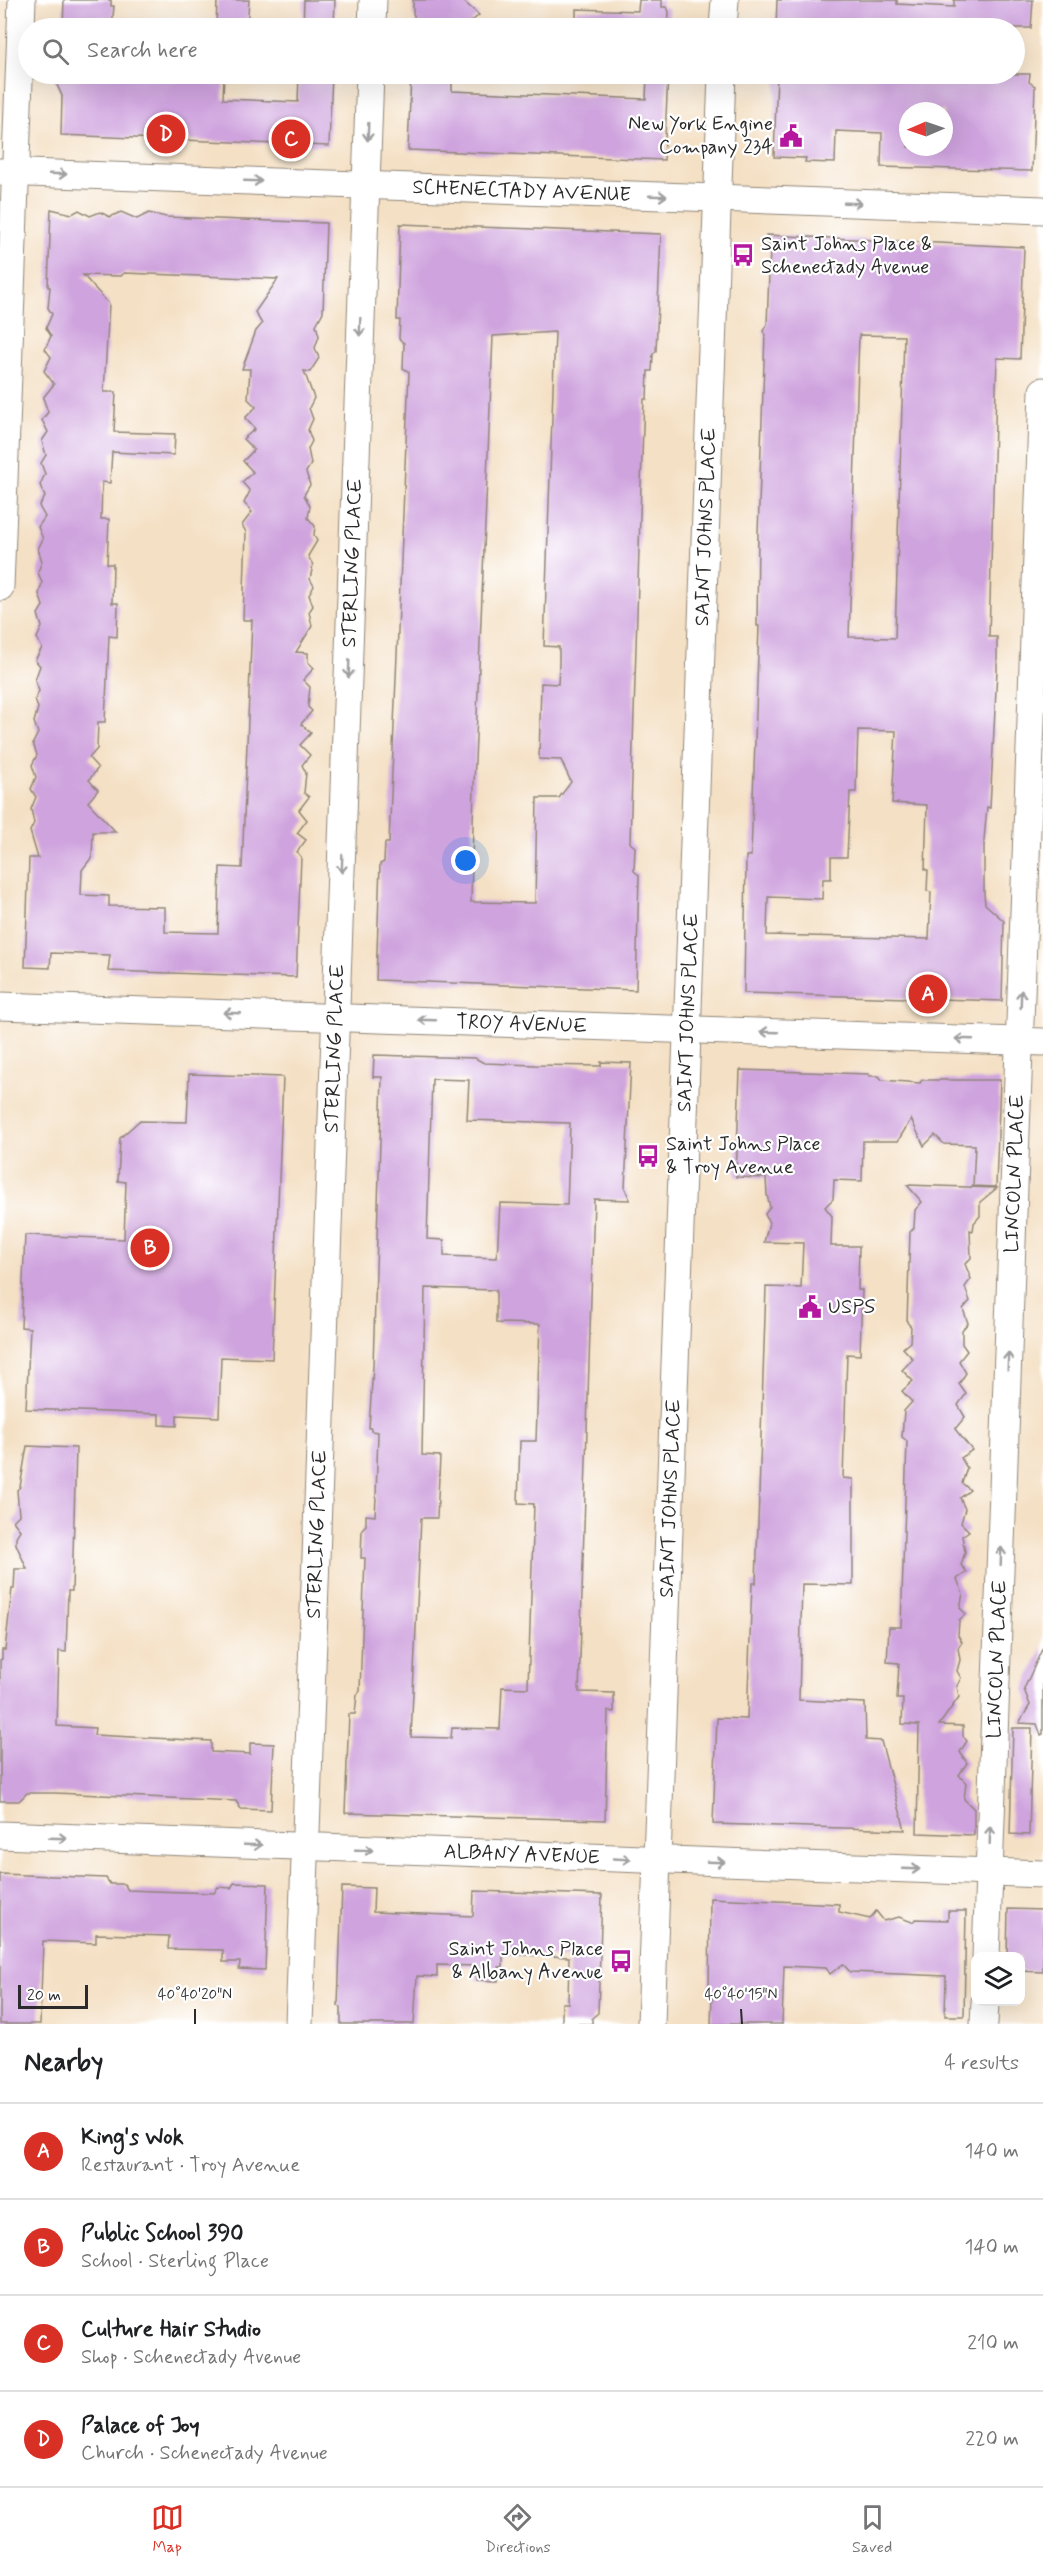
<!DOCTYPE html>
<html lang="en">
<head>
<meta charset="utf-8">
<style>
  body { margin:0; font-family:Mynerve,sans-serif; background:#f2f2f2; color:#202124 }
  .controls { position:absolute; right:18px; bottom:18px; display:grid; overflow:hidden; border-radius:12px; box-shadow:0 6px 24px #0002 }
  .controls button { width:54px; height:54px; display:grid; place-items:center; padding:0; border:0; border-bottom:2px solid #e0e0e0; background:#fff; color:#202124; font:30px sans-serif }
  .compass { position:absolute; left:899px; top:102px; width:54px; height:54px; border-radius:50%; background:#fff; box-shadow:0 6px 24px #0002; rotate:268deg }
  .scale { position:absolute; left:18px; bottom:15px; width:70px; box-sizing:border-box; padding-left:6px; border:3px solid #2b2b2b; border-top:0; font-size:16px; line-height:21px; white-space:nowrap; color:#2b2b2b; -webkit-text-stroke:4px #fff; paint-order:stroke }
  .you { position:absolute; left:466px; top:861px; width:21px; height:21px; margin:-15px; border:4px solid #fff; border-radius:50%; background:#1a73e8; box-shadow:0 0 0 9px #1a73e833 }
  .badge { display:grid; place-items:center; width:39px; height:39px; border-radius:50%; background:#d93025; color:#fff; font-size:20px; font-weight:700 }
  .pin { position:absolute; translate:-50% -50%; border:3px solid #fff; box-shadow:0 2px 6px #0006 }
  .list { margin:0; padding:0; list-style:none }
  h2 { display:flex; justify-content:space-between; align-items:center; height:78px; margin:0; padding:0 24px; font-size:26px }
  h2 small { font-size:20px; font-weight:400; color:#757577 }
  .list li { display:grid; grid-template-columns:39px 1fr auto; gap:18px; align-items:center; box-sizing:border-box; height:96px; padding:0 24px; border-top:2px solid #e0e0e0 }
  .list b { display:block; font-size:22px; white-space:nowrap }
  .list p { margin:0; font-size:20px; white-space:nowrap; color:#757577 }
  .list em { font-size:20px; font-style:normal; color:#757577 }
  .icon { flex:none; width:33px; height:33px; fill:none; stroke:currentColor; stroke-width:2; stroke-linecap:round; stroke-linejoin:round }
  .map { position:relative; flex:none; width:1043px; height:2024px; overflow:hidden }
  .search { position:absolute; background:#fff; box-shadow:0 6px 24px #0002; left:18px; right:18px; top:18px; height:66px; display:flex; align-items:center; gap:15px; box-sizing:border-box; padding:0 21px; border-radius:33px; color:#757577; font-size:22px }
  .sheet { height:462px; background:#fff }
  nav { display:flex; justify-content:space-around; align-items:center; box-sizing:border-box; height:84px; border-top:2px solid #e0e0e0; background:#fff; font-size:16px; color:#757577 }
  nav a { display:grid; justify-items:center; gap:3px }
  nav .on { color:#d93025 }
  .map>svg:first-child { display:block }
  .building { fill:#cfa3de; fill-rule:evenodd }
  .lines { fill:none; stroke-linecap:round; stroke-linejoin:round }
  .minor-casing { stroke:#908678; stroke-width:29 }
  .minor { stroke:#fff; stroke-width:27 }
  .oneway { stroke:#a0a0a0 }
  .ticks { fill:none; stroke:#2b2b2b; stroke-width:2 }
  .labels { text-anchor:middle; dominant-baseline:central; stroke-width:4.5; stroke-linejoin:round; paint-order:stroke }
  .poi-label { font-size:20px; fill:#2b2b2b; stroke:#fff; text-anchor:start }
  .street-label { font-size:20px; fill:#2b2b2b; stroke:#fff }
  .ticks-label { font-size:15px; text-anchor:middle; fill:#2b2b2b; stroke:#fff; stroke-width:4.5; stroke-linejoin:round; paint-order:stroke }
</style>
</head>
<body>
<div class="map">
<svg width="1043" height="2024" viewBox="0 0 1043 2024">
  <rect width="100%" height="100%" fill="#fff"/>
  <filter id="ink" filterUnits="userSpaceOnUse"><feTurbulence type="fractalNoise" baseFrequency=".0167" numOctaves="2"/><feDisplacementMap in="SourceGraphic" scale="12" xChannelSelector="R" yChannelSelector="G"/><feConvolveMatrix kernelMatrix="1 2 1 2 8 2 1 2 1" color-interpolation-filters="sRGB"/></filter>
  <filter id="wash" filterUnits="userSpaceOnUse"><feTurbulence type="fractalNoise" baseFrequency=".008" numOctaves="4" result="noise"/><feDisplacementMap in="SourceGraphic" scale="24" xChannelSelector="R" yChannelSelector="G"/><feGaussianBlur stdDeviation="1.35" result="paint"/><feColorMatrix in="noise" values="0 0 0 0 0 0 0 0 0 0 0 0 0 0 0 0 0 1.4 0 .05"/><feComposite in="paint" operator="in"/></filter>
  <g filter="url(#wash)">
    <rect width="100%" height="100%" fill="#f4e0c4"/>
    <g id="blocks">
      <!-- building -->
      <g class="building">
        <polygon points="64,0 111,0 111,6 114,6 112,28 63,28"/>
        <polygon points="217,0 249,0 247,28 216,28"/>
        <polygon points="304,0 335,0 334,28 303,28"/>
        <polygon points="413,0 462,0 479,15 472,21 472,28 418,28 413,13"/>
        <polygon points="639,0 662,0 662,7 667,7 669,12 668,28 576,28 576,9 638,11"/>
        <polygon points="777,0 897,0 897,4 954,7 954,0 1033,0 1031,28 886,28 886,26 821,23 821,28 776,28"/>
        <polygon points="52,74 224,74 223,99 298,102 299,74 332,74 329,146 61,135 62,96"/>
        <polygon points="411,74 452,74 452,91 646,99 647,74 668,74 664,160 408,150"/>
        <path d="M777 74H1030L1029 82 1035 86 1032 171 881 167 882 133 836 131 835 163 805 162 806 158 774 157ZM908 111H944V147H908Z"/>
        <path d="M51 209 72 214 79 210 90 216 100 212 110 217 121 212 137 219 149 213 166 217 326 223 323 312 316 325 319 336 315 348 319 358 310 372 304 371 314 398 309 408 313 419 308 430 312 441 308 449 311 464 306 472 310 485 304 495 310 506 308 518 315 526 314 535 317 541 308 556 313 565 310 579 314 586 309 595 313 606 309 612 312 626 296 652 308 653V662L314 668 303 680 310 687 308 707 312 711 301 724 311 733 300 745 310 755 302 765 306 773 304 793 309 797 299 810 307 820 297 833 306 840 297 852 301 857 296 977 108 971 110 955 51 953 50 968 25 967 29 858H38L30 831 34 823 31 809 36 797 31 789 36 777 32 765 37 755 33 743 38 733 34 722 38 708 35 700 39 691 35 680 40 666 35 660 42 648 37 638 42 627 38 614 43 606 39 594 42 583 38 572 42 561 38 549 43 539 38 527 45 517 39 506 45 497 40 485 45 474 41 463 46 455 42 441 48 432 42 420 48 412 43 398 54 384 44 371 51 357 45 349 51 336 46 328 52 314 48 308 50 287H48ZM124 273 278 279 255 312 262 324 256 331 242 369H250L248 399 256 407 245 418 255 429 243 439 254 450 243 461 253 472 242 482 250 491 244 503 252 512 242 525 246 532 243 620H252L242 868 220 867 218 933 165 932V907L109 906V896L81 895 82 870 92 857 93 832H116L88 802 98 790 89 780 98 768 89 758 97 749 98 722H105L109 636 117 637 118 603H112L113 564H107L109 519H101L102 482 110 483 112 452 174 455 175 434 114 432 116 392H104L109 304 83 275 121 276Z"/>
        <path d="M400 224 661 234 656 351 653 354 652 371H648L647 399H644L641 484 630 843 635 847 634 871 639 875 636 990 376 980 380 864 384 862 385 843H389L409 372 403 368 404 343 399 339 400 320H397ZM555 332 544 646 559 647V664L558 684 541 683 539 759 561 760 571 782 559 798H537L535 903 471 902 474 785 493 336Z"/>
        <path d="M766 235 1024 247 1020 359 997 358 996 388 989 637H997V670L990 808 987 807 984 840V894L985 904 1004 921 1002 1001 744 993 746 856H751L759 626H757L758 533 765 334 763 331 767 324 770 249ZM859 335 904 336 895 638 849 637ZM858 730 896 731 892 803 927 805 925 870H928L927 891 931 892 929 939 767 935 768 897 822 899 823 879H831V857H847L850 792H856Z"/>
        <path d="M374 1055 475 1058 484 1063 535 1065 601 1066V1062L631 1063 625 1188 630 1200 594 1199 579 1692 614 1693V1712L608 1711 605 1820 345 1813 349 1714H355L357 1695 360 1691 365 1558H361L362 1529 366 1525V1515L375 1516 376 1497 378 1432 371 1431V1428H369L373 1366 382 1077H373ZM432 1079 469 1080 467 1120 570 1123 567 1205 500 1203 497 1258 444 1256V1240L427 1239ZM425 1288 496 1290V1323L540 1324 536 1441H520L518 1503 534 1504 528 1688 502 1687 500 1729 452 1728 451 1738 411 1737 421 1518H437L440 1456 422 1455Z"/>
        <polygon points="740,1070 869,1074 869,1076 879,1076 882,1080 920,1083 922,1080 1000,1080 996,1187 973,1186 975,1145 944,1144 935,1135 924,1146 911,1119 898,1141 863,1141 862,1181 834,1180 833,1199 825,1207 832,1216 831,1246 859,1246 858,1290 862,1290 860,1355 847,1354 843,1478 853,1479 853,1585 802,1584 799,1700 865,1703 866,1740 881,1741 905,1830 713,1824 717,1718 747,1719 752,1583 756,1583 766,1287 801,1288 803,1243 764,1242 769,1223 765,1214 770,1207 767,1195 766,1178 736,1177"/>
        <polygon points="189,1074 283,1077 272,1359 221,1357 219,1417 177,1415 177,1426 159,1425 159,1414 26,1409 30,1328 21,1327 25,1235 124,1239 126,1182 118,1181 120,1138 139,1121 187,1122"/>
        <polygon points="907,1185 997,1188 980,1202 980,1216 974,1223 973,1231 970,1230 971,1258 965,1264 971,1279 965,1287 970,1301 963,1309 968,1323 962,1330 962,1344 967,1351 959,1361 966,1373 959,1384 966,1394 958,1405 965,1417 955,1429 972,1450 961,1458 967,1468 962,1483 970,1490 960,1498 965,1509 961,1523 969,1531 962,1536 965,1552 961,1565 967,1572 957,1579 963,1594 960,1608 966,1614 959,1620 958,1635 962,1642 958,1648 960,1660 957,1671 961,1678 957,1686 959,1697 939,1725 963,1726 963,1736 967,1741 960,1752 967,1763 959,1775 966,1783 964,1799 974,1809 974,1835 917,1833 919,1725 902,1724 903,1699 897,1699 899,1663 887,1662 889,1627 901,1627 907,1441 902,1437 904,1411 912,1402 902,1391 913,1381 902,1370 913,1359 903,1348 910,1342 911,1327 907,1322 910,1232 914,1228 915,1210 922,1202"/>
        <polygon points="27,1446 76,1448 72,1591 68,1591 66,1652 59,1651 57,1726 95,1728 94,1735 211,1741 211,1752 250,1754 250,1743 274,1744 271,1810 241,1809 236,1801 55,1793 27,1793 19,1801 0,1801 0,1660 2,1659 2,1650 5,1650 12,1589 14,1589 15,1569 27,1569 16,1544 16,1537 20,1530 13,1521 19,1515 17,1490 20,1487"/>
        <polygon points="1043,1647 1043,1734 1041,1735 1037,1724 1019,1723 1030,1705 1024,1689"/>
        <polygon points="1013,1728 1032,1728 1029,1835 1010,1834"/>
        <polygon points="0,1874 106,1878 110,1884 124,1884 128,1890 153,1891 214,1893 218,1887 231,1888 234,1883 268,1884 265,1970 239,1969 240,1962 223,1962 223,1950 168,1949 169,1936 96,1934 96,1943 43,1941 40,2024 0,2024"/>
        <polygon points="342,1887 374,1888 373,1912 473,1916 474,1891 602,1895 598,2013 592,2018 592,2024 562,2024 562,2003 568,2003 569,1957 503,1954 503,1967 499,1967 498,1981 476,1980 477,1966 437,1965 437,1977 417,1976 414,2024 341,2024 341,2007 338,2006"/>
        <polygon points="710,1898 839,1904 839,1912 870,1919 876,1911 884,1921 899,1917 912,1922 916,1919 948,1920 948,1911 966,1911 964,2016 945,2016 946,1976 850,1972 843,1964 830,1974 826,1968 784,1966 782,2024 711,2024 712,1996 709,1995"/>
        <polygon points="1008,1909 1043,1910 1043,1972 1020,1971 1020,1956 1007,1956"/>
      </g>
    </g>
  </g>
  <g filter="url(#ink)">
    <use href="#blocks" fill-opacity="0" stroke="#908678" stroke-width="1.5"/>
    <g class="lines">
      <!-- minor casing -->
      <g class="minor-casing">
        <g id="minor">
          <polyline points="372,28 373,0"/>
          <polyline points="723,28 725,0"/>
          <path id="s1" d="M0 172 1043 210"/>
          <polyline points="0,587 22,0"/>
          <path id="s2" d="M0 1006 1043 1042"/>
          <path id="s3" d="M0 1835 1043 1874"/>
          <path id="s4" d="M986 1956 1043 391"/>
          <path id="s5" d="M299 2024 370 74"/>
          <path id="s6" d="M651 2024 722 74"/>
          <polyline points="984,2024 985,2002"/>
        </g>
      </g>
      <!-- minor -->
      <use href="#minor" class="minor"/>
    </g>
    <!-- one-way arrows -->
    <defs><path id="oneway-shaft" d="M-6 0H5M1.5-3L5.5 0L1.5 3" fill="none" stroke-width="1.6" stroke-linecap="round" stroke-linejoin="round" transform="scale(1.5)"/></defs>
    <g class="oneway">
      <use href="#oneway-shaft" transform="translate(368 132) rotate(92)"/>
      <use href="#oneway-shaft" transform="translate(58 174) rotate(2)"/>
      <use href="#oneway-shaft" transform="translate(253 181) rotate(2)"/>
      <use href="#oneway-shaft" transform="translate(658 196) rotate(2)"/>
      <use href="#oneway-shaft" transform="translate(853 203) rotate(2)"/>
      <use href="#oneway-shaft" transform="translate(360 327) rotate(92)"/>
      <use href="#oneway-shaft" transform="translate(349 669) rotate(92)"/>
      <use href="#oneway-shaft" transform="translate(342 864) rotate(92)"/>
      <use href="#oneway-shaft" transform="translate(1021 999) rotate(-88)"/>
      <use href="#oneway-shaft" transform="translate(232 1013) rotate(-178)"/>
      <use href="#oneway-shaft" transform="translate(427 1020) rotate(-178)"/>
      <use href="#oneway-shaft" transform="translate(769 1032) rotate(-178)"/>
      <use href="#oneway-shaft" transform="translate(964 1039) rotate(-178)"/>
      <use href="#oneway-shaft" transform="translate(1008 1361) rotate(-88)"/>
      <use href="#oneway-shaft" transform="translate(1001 1556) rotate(-88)"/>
      <use href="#oneway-shaft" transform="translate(990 1835) rotate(-88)"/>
      <use href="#oneway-shaft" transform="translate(58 1838) rotate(2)"/>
      <use href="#oneway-shaft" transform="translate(253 1845) rotate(2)"/>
      <use href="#oneway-shaft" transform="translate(364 1850) rotate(2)"/>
      <use href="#oneway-shaft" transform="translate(622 1859) rotate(3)"/>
      <use href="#oneway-shaft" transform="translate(716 1862) rotate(2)"/>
      <use href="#oneway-shaft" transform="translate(911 1869) rotate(2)"/>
    </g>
  </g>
  <!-- ticks -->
  <path class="ticks" d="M195 2009V2024M741 2009 742 2024"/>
  <!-- icons -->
  <defs>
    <g id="civic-bare" transform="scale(1.8)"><path d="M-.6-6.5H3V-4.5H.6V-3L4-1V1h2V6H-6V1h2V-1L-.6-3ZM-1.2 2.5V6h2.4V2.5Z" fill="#b5179e" stroke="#fff" stroke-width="2.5" paint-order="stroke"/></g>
    <g id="bus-bare" transform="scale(1.8)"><path d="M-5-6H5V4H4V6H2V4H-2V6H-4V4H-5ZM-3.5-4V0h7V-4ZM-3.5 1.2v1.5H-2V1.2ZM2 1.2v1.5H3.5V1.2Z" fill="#b5179e" stroke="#fff" stroke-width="2.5" paint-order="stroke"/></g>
  </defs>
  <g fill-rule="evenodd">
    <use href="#civic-bare" x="791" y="136"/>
    <use href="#bus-bare" x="743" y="255"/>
    <use href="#bus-bare" x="648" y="1156"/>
    <use href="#civic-bare" x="810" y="1307"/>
    <use href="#bus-bare" x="621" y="1961"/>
  </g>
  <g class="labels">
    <!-- poi labels -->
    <g class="poi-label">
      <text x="773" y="124" text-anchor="end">New York Engine<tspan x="773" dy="23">Company 234</tspan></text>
      <text x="761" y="244">Saint Johns Place &amp;<tspan x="761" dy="23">Schenectady Avenue</tspan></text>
      <text x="666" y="1144">Saint Johns Place<tspan x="666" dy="23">&amp; Troy Avenue</tspan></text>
      <text x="828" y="1307">USPS</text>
      <text x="603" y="1949" text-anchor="end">Saint Johns Place<tspan x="603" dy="23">&amp; Albany Avenue</tspan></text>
    </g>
    <!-- street labels -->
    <g class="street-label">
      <text stroke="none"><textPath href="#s1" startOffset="522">SCHENECTADY AVENUE</textPath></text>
      <text stroke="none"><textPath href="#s6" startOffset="1498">SAINT JOHNS PLACE</textPath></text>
      <text stroke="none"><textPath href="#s5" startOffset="1462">STERLING PLACE</textPath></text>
      <text stroke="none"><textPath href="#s6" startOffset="1012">SAINT JOHNS PLACE</textPath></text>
      <text stroke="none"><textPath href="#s2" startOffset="522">TROY AVENUE</textPath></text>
      <text stroke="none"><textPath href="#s5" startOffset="976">STERLING PLACE</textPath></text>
      <text stroke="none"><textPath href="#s4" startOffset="783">LINCOLN PLACE</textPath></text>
      <text stroke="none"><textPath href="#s6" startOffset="526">SAINT JOHNS PLACE</textPath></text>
      <text stroke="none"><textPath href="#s5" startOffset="490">STERLING PLACE</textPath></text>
      <text stroke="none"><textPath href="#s4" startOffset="297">LINCOLN PLACE</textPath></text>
      <text stroke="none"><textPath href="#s3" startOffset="522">ALBANY AVENUE</textPath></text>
    </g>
  </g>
  <g class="ticks-label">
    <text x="195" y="1999">40°40'20"N</text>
    <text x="741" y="1999">40°40'15"N</text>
  </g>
</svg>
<div class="controls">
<button><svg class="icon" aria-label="layers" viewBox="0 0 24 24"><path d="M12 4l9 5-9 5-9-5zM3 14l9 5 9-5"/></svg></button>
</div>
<svg class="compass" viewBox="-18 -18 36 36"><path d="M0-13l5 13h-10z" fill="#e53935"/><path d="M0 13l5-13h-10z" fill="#757577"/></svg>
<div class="scale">20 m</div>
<div class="you"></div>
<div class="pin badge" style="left:928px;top:994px">A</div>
<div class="pin badge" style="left:150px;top:1248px">B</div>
<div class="pin badge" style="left:291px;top:139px">C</div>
<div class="pin badge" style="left:166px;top:134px">D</div>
<div class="search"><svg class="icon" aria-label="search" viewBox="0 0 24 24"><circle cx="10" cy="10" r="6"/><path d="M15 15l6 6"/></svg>Search here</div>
</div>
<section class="sheet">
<h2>Nearby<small>4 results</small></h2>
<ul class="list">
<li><span class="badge">A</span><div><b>King's Wok</b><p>Restaurant · Troy Avenue</p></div><em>140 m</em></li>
<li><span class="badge">B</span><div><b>Public School 390</b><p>School · Sterling Place</p></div><em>140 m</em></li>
<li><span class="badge">C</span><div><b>Culture Hair Studio</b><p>Shop · Schenectady Avenue</p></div><em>210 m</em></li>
<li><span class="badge">D</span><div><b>Palace of Joy</b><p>Church · Schenectady Avenue</p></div><em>220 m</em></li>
</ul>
</section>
<nav>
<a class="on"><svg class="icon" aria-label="map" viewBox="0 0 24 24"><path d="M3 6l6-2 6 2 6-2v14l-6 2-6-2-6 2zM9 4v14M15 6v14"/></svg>Map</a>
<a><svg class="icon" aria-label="directions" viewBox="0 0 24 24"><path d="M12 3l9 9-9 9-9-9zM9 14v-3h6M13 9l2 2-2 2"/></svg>Directions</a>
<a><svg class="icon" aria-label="saved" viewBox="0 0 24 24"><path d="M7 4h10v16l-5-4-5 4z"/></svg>Saved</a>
</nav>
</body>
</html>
